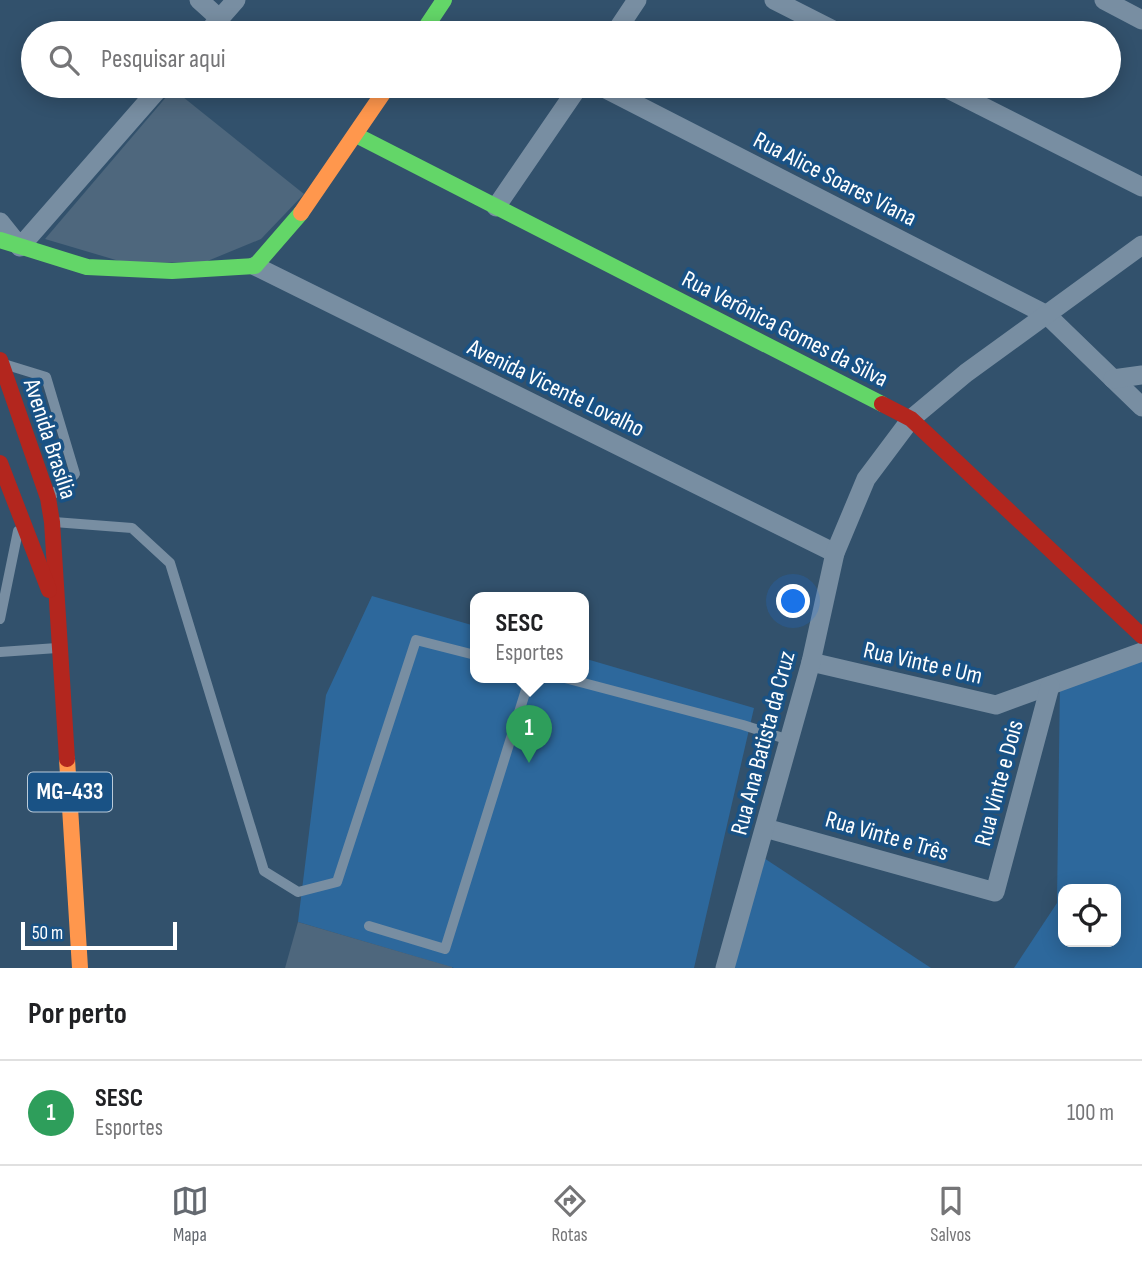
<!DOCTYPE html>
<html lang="pt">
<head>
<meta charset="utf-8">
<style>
  body { margin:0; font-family:"Sofia Sans Condensed",sans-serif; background:#f2f2f2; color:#202124 }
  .controls { position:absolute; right:21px; bottom:21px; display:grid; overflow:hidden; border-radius:14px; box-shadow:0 4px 18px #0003 }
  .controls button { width:63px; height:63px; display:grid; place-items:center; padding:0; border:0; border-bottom:2px solid #e0e0e0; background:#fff; color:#202124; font:35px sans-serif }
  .scale { position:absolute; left:21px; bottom:18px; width:156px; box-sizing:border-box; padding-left:7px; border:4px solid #fff; border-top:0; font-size:19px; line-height:24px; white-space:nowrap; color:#fff; -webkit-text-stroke:5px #195285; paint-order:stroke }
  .you { position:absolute; left:794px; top:602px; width:24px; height:24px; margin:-18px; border:5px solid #fff; border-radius:50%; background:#1a73e8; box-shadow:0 0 0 10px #1a73e833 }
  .badge { display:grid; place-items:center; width:46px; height:46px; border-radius:50%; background:#646970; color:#fff; font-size:23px; font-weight:700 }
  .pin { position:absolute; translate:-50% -58px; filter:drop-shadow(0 2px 4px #0008) }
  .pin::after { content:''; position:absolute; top:37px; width:24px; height:21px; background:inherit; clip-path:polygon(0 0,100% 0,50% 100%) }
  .popup { position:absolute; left:470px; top:592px; width:119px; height:91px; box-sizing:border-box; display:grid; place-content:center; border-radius:14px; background:#fff; filter:drop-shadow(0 2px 5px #0005); font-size:23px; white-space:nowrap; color:#757577 }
  .popup b { font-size:26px; color:#202124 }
  .popup::after { content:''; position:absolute; left:50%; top:100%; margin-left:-14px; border:14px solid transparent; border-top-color:#fff }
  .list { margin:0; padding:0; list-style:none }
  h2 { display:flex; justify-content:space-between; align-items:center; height:91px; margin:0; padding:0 28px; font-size:30px }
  h2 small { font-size:23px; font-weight:400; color:#757577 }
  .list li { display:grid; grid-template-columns:46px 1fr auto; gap:21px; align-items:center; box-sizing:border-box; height:105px; padding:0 28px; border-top:2px solid #e0e0e0 }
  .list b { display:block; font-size:26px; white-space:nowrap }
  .list p { margin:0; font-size:23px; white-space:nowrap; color:#757577 }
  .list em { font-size:23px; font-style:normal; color:#757577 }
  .icon { flex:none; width:38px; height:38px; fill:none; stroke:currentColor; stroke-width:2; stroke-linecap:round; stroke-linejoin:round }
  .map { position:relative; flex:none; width:1142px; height:968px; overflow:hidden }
  .search { position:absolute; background:#fff; box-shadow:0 4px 18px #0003; left:21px; right:21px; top:21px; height:77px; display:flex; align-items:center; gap:18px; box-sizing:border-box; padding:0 24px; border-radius:38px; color:#757577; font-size:26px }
  .sheet { height:196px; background:#fff }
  nav { display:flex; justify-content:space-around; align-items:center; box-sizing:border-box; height:98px; border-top:2px solid #e0e0e0; background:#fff; font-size:19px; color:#757577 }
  nav a { display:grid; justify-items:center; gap:4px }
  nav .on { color:#646970 }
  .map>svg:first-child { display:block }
  .green { fill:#2d689c; fill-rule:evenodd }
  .building { fill:#4e677d }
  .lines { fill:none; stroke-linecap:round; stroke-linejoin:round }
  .lane { stroke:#788ea2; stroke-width:10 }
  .street { stroke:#788ea2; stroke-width:19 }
  .fast { stroke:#63d668; stroke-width:16 }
  .slow { stroke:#ff974d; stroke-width:16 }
  .jam { stroke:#b3261e; stroke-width:16 }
  .labels { text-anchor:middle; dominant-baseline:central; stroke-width:7; stroke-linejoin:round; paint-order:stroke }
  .shield { fill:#195285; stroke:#bacbda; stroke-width:2 }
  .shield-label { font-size:23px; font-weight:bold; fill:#fff }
  .street-label { font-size:24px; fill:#fff; stroke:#195285 }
</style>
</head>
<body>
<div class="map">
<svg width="1142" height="968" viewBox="0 0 1142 968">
  <rect width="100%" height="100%" fill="#32516c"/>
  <!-- green -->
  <g class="green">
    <polygon points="372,596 475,626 475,677 583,677 583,658 754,708 694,968 454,968 298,922 326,695"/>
    <path d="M1142 652V968H1014L1057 903 1060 682ZM1063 889H1116V942H1063Z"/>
    <polygon points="758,854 931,968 725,968"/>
  </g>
  <!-- building -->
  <g class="building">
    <polygon points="173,89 304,194 261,239 205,262 126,263 45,239"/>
    <polygon points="298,922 452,967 452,968 285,968"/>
  </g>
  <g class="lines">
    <!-- lane -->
    <g class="lane">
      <polyline points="7,365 46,377 75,474 51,496"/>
      <polyline points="54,522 132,528 170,563 264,871 298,892 337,882 416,640 475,655"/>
      <polyline points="0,619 18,531"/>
      <polyline points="0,652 57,648"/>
      <polyline points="561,677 743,725 789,740"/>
      <polyline points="369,926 445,949 530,677"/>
    </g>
    <!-- street -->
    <g class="street">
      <polyline points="199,0 220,19"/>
      <polyline points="774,0 839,33"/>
      <polyline points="1104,0 1142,20"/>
      <polyline points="207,33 236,0"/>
      <polyline points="615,33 637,0"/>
      <polyline points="600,86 1047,315 1142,407"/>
      <polyline points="942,86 1142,187"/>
      <polyline points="496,207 579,86"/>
      <polyline points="0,222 20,247 161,86"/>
      <polyline points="255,266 835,553"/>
      <polyline points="1113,379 1142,375"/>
      <polyline points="811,662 996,705 1142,652"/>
      <polyline points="765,828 995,892 1050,686"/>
      <polyline points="725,968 811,662 835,553 866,479 911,419 966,373 1142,245"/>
    </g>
    <!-- fast -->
    <g class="fast">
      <polyline points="422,33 444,0"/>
      <polyline points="356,135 882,404"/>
      <polyline points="0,240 87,267 172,271 255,266 301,213"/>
    </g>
    <!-- slow -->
    <g class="slow">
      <polyline points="301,213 388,86"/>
      <polyline points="67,759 80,968"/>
    </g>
    <!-- jam -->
    <g class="jam">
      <polyline points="0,360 48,498 52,522 67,759"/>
      <polyline points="882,404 911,419 1142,636"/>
      <polyline points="0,463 49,590"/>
    </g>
  </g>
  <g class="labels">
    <!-- shield labels -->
    <rect class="shield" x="28" y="772.5" width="84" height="39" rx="5"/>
    <g class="shield-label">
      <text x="70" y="792">MG-433</text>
    </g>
    <!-- street labels -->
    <g class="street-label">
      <text transform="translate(835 179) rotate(27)">Rua Alice Soares Viana</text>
      <text transform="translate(785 329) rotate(27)">Rua Verônica Gomes da Silva</text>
      <text transform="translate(556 388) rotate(26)">Avenida Vicente Lovalho</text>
      <text transform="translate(50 439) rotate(72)">Avenida Brasília</text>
      <text transform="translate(923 663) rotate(13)">Rua Vinte e Um</text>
      <text transform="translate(763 743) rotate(-75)">Rua Ana Batista da Cruz</text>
      <text transform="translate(999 783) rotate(-75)">Rua Vinte e Dois</text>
      <text transform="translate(887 836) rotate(16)">Rua Vinte e Três</text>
    </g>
  </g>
</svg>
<div class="controls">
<button><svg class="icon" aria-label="locate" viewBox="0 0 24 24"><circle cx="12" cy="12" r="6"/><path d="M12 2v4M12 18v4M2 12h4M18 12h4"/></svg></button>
</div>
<div class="scale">50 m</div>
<div class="you"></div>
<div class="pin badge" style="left:529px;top:763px;background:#2e9e5b">1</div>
<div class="popup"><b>SESC</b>Esportes</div>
<div class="search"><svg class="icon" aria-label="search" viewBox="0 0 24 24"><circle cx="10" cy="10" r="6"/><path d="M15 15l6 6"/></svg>Pesquisar aqui</div>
</div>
<section class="sheet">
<h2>Por perto<small></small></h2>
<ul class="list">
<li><span class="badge" style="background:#2e9e5b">1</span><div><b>SESC</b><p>Esportes</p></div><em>100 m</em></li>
</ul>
</section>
<nav>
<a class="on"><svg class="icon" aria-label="map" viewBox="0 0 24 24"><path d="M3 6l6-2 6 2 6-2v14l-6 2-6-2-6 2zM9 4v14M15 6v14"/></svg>Mapa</a>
<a><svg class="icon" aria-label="directions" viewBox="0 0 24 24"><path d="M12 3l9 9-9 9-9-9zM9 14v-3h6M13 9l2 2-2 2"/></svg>Rotas</a>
<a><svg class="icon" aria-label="saved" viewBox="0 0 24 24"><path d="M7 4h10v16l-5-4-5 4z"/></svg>Salvos</a>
</nav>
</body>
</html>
